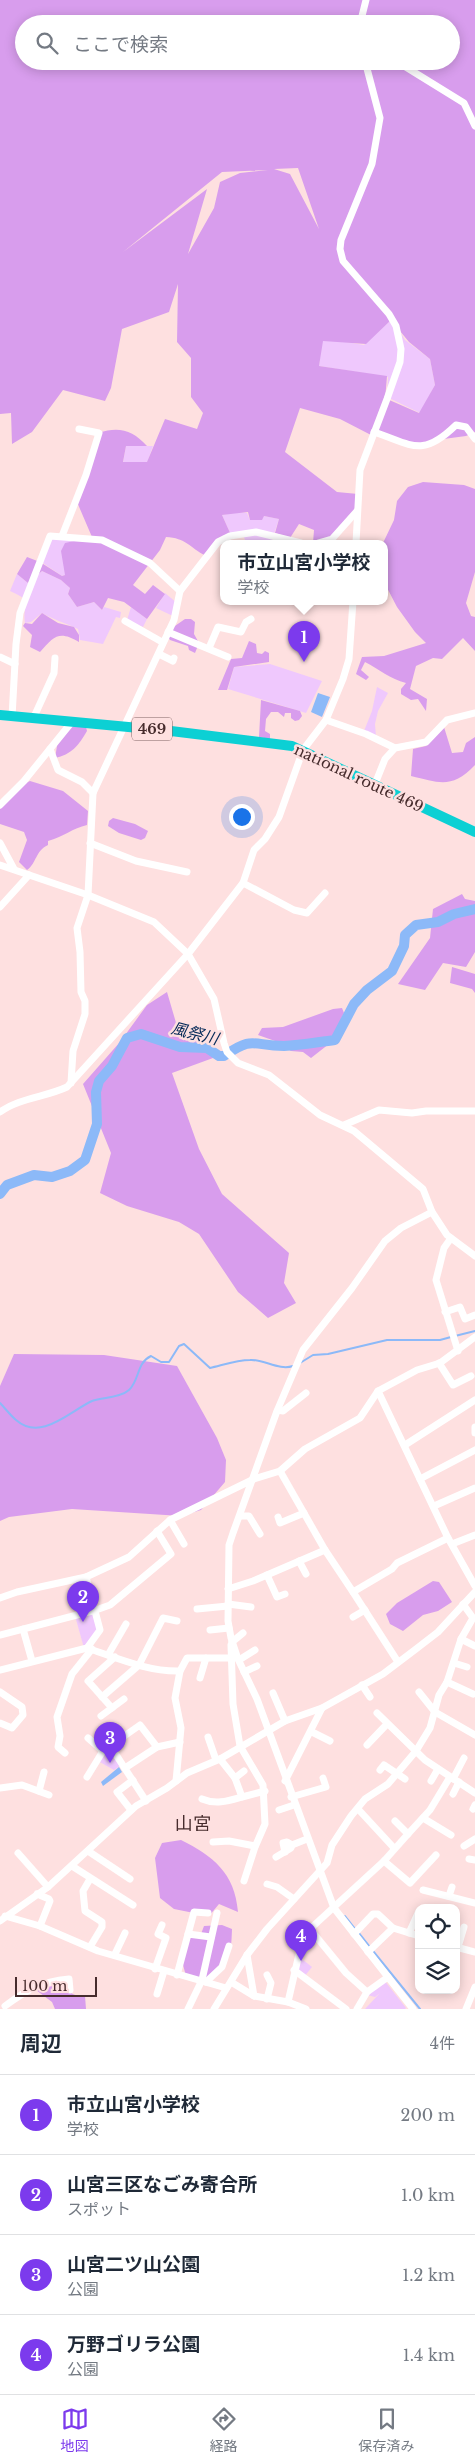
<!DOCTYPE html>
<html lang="ja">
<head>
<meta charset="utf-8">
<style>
  body { margin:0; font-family:"Libre Baskerville","Noto Sans JP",serif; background:#f2f2f3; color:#1f2937 }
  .controls { position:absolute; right:15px; bottom:15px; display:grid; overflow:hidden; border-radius:10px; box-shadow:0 2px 12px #0003 }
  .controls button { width:45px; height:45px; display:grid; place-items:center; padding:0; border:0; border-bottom:1px solid #e0e1e3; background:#fff; color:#1f2937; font:25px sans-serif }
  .scale { position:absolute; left:15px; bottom:12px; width:82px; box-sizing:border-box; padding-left:5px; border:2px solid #472c2d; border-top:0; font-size:14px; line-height:18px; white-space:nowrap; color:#472c2d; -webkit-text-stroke:4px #fee0e0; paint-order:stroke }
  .you { position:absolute; left:241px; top:816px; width:18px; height:18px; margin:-12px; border:4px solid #fff; border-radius:50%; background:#1a73e8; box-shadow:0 0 0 8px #1a73e833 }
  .badge { display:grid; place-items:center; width:32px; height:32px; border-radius:50%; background:#7c3aed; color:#fff; font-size:16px; font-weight:700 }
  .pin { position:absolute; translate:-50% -41px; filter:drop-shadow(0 1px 2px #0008) }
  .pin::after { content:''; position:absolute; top:26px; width:18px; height:15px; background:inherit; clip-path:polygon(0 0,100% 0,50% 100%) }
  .popup { position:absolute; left:220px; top:540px; width:168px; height:65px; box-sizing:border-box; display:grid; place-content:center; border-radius:10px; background:#fff; filter:drop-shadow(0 1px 4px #0005); font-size:16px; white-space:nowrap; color:#747a83 }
  .popup b { font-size:19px; color:#1f2937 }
  .popup::after { content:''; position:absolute; left:50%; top:100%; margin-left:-10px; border:10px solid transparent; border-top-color:#fff }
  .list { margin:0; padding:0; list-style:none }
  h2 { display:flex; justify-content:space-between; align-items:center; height:65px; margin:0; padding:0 20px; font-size:21px }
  h2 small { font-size:16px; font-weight:400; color:#747a83 }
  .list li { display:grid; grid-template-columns:32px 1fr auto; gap:15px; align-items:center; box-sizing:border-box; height:80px; padding:0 20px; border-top:1px solid #e0e1e3 }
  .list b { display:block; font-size:19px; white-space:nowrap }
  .list p { margin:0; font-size:16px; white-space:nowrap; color:#747a83 }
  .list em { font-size:16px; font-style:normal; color:#747a83 }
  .icon { flex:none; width:28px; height:28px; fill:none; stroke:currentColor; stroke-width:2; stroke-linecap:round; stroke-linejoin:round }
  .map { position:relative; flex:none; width:475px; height:2009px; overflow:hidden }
  .search { position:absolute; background:#fff; box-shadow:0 2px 12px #0003; left:15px; right:15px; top:15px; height:55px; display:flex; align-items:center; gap:12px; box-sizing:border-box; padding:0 18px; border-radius:28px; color:#747a83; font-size:19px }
  .sheet { height:385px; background:#fff }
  nav { display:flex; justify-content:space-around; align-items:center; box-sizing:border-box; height:70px; border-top:1px solid #e0e1e3; background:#fff; font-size:14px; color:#747a83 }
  nav a { display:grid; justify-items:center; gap:2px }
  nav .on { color:#7c3aed }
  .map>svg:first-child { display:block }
  .green { fill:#efc8fd }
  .forest { fill:#d89ded; fill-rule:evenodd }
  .water { fill:#8cb9f8 }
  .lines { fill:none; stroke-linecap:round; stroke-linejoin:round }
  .stream { stroke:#8cb9f8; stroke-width:2 }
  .river { stroke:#8cb9f8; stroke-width:10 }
  .minor { stroke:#fff; stroke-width:7 }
  .highway { stroke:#0cd0d4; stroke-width:10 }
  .labels { text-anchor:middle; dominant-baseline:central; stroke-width:5; stroke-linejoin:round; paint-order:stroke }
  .shield { fill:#fee0e0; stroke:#7e6263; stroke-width:1 }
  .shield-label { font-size:14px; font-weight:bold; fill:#472c2d }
  .street-label { font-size:15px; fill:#472c2d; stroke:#fee0e0 }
  .water-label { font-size:16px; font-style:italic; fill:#022756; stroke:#fee0e0 }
  .quarter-label { font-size:18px; fill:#472c2d; stroke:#fee0e0 }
</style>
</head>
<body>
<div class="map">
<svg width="475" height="2009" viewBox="0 0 475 2009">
  <rect width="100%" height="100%" fill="#fee0e0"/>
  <!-- green -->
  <g class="green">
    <polygon points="392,319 405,340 430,359 435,385 420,413 387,397 388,377 319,366 322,338 364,345"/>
    <polygon points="126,446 153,446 147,463 123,463"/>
    <polygon points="239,512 247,513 250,520 264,516 279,519 271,543 246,543 243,534 231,535 222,515"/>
    <polygon points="50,536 76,537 65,575 62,576 40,561"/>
    <path d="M42 571 61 580 70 588 68 594 77 607 94 602 102 610 104 607 121 612 120 618 116 617 103 644 80 640 78 629C66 623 54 620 42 613L31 622 25 623C22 602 35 602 10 591L17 574 28 583Z"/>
    <polygon points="165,593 177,603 175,617 156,608"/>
    <polygon points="131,607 147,619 143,627 127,620"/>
    <polygon points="270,664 322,681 306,713 228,689 234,667"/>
    <polygon points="377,687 388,693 378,711 375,724 376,737 364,731 372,711"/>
    <polygon points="96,1610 100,1630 84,1648 75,1616"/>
    <polygon points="105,1752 111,1753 120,1766 114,1770 98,1761"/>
    <polygon points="298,1956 312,1967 304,1977 294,1970"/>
    <polygon points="384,1980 406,2008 405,2009 365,2009 380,1993 375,1997 367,1995"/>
  </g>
  <!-- forest -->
  <g class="forest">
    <path d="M0 0H475V432L466 436 436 440 418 445 398 440 376 429 387 399 419 413 435 385 430 359 409 342 391 320 366 344 323 341 319 366 387 376 385 400 371 435 340 419 300 408 285 452 337 492 358 494V511L327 540 313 543 314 530 299 524 290 538 275 533 279 519 264 516 262 520H250L248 512 222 515 231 535 206 556C189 547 186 538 166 537L160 550 133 585 145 594 153 585 165 594 147 619 124 602 108 598 102 610 94 602 77 607 68 594 70 588 61 580 42 571 28 583 17 574 27 557 40 562 62 576 65 575 61 551 65 543 92 537 77 502 99 433C118 426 133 430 147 446H126L123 462H147L165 419 197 429 203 413 191 397V358L177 342 178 284 169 312 122 329 111 388 105 401 63 390 32 432 12 444 11 413 0 414ZM24 24H451V61H24ZM298 168 319 229 290 174 274 169ZM268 170 240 173 220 182 214 208 188 254 207 189 123 252 222 172Z"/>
    <path d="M423 482 464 485 475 489V572L466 603 471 616 475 617V651L463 638 442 659 433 658 416 666 410 689 427 699 426 711 418 699 411 700 401 694V689L406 683C390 679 379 669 365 662L361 670 369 677 366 680 356 674 362 657 384 656 426 643 415 632 397 607 384 582 383 543 394 520 397 501 408 487Z"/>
    <path d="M42 613 58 623 74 627 79 635V642C59 630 54 636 40 652L30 647 32 635 23 626 25 623 32 624Z"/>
    <polygon points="185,619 191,619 195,622 194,634 199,643 195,653 189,650 188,646 170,640 168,637 172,628"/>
    <polygon points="249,641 256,644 257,653 262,654 265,651 269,653 269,662 234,667 227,690 218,690 231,659 242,658"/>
    <polygon points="261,700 300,711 302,716 299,720 295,721 291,718 291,713 285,713 284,717 278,712 271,712 266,719 265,731 270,734 270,739 259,737"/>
    <path d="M72 726 86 727 87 731C79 745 71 755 55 758L58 740Z"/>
    <path d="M444 727 452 753 463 752 466 743 475 737V765C452 789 440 783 411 776L413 749 426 746Z"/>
    <path d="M30 781 63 791 88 811 87 825C73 828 63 837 48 841V845C35 851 37 863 27 870L19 862 27 840 24 832 0 824V809L24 784Z"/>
    <polygon points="113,818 135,824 148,831 145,838 141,840 119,833 108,826 109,821"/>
    <polygon points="462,894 465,899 475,901 475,952 466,967 443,963 425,990 398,984 430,938 433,909"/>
    <polygon points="452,967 475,974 475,993 472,989 450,983"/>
    <polygon points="167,992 179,1033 207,1043 213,1058 172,1073 199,1149 222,1194 289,1253 284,1283 296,1303 268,1318 238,1292 199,1234 179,1222 127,1206 100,1193 111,1153 83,1084 120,1042 147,1005"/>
    <polygon points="342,1008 344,1013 341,1019 343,1033 311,1058 303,1052 291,1051 275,1041 258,1035 262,1028 283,1027 333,1009"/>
    <polygon points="14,1354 104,1355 177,1366 217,1438 226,1460 225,1482 201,1510 181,1516 72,1509 9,1517 0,1521 0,1386"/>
    <polygon points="433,1581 439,1582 452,1602 438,1611 423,1615 403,1631 390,1624 386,1614 397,1603"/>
    <path d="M181 1840C213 1856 235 1873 238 1912L219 1904 209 1916 174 1909 160 1898 155 1858 162 1843Z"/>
    <path d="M222 1925 232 1929C231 1957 230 1963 207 1981L186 1976 182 1961 188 1939 201 1934 204 1926Z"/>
    <path d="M65 1983C70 1994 73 1996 85 1996L86 2009H55L52 2002 36 1990Z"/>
  </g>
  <!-- water -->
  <g class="water">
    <polygon points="318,693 330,697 322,717 311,712"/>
    <polygon points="119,1767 122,1772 103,1786 101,1782"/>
  </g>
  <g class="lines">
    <!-- stream -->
    <g class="stream">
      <polyline points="455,1336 475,1331"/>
      <polyline points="300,1363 313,1355 328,1354 387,1340 440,1340 451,1337"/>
      <path d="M0 1403C5 1408 10 1415 16 1420 41 1442 70 1411 92 1401 103 1397 120 1398 129 1390 140 1380 136 1363 151 1356L161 1362H169L179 1346 184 1344 210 1368C223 1365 237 1360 250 1360 264 1359 279 1371 293 1366"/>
      <polyline points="345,1916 356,1930"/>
      <polyline points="359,1933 370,1947"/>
      <polyline points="373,1951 420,2009"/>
    </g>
    <!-- river -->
    <path class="river" d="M0 1194 7 1185 34 1175 52 1177 70 1171 85 1160 97 1124 96 1092 99 1081 112 1066 127 1038 141 1034 180 1047 207 1048 219 1056H224C254 1035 252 1046 284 1046 301 1045 318 1042 335 1040L354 1004 367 990 392 971 404 946 405 935 416 925 438 922 454 914 475 909"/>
    <!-- minor -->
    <g class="minor">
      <polyline points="360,24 366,0"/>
      <polyline points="396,61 464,103 475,126"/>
      <path d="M374 432C413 445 422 458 456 425L466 427 475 439"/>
      <polyline points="62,536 86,475 99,433 79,429"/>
      <polyline points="318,543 332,539 357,511"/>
      <polyline points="356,543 360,470 387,399 400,362 401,349 396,326 389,314 343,261 340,249 341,240 372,164 380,118 365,61"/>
      <polyline points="125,621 162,642"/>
      <polyline points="168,632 228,657"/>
      <polyline points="209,648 218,627 241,632 246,622 251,619"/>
      <polyline points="159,654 173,661 174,658"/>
      <polyline points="0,657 15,664"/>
      <polyline points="12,717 16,644 20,613 50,536 102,540 150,563 180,591"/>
      <polyline points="33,719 54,673 55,658"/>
      <polyline points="326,720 366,734 395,748"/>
      <polyline points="50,749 58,770 82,782 93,793"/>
      <polyline points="375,784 385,759 395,748 426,742 447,720 475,713"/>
      <polyline points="0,805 24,781 71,723"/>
      <polyline points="0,843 14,869"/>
      <polyline points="90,843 136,861 187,872"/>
      <polyline points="0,865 88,895 154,922 188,954 214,999 224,1043 227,1052 238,1063 269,1075 320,1115 354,1131 423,1189 432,1212 447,1235 475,1256"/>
      <polyline points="243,883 294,910 307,913 325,893"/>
      <polyline points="0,907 29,875"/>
      <polyline points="71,1083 73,1051 85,1014 85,1001 81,992 80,952 77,928 88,895 93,793 174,620 180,591 218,542 230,536 256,532 301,543"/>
      <path d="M0 1112C19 1098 46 1097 67 1087L188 954 243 883 254 850 265 839 279 817 303 750 326 720 343 679 349 659 353 601"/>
      <polyline points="344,1125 379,1110 412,1113 426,1111 475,1111"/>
      <polyline points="451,1238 444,1248 436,1280 458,1351"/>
      <polyline points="445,1312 460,1307 465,1319 475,1315"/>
      <polyline points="439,1363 453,1385 471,1376"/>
      <polyline points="378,1391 448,1538 475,1586"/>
      <polyline points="278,1410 283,1411 306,1393"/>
      <polyline points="475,1427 475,1433"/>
      <polyline points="405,1445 475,1400"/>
      <polyline points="280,1471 325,1550 353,1592 392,1569 397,1563 448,1538"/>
      <polyline points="420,1479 475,1450"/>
      <polyline points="434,1506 475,1488"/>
      <polyline points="240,1516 249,1516 260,1534"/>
      <polyline points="278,1517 280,1523 304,1513"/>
      <polyline points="170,1520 184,1544"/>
      <polyline points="452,1544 475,1535"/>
      <polyline points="299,1561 306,1574"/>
      <polyline points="267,1575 277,1597 285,1594"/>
      <polyline points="228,1589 253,1581 325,1550"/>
      <polyline points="353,1592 398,1662"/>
      <polyline points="0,1598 17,1592 86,1577 129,1557 170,1520 254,1479 280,1471 305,1449 360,1418 378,1391 417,1370 440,1363 475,1337"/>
      <polyline points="228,1604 251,1607"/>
      <polyline points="197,1609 228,1606"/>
      <polyline points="353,1617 365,1610"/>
      <polyline points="23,1629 32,1661"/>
      <polyline points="210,1630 229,1628"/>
      <polyline points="0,1635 96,1610 110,1605 171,1554 157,1531"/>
      <polyline points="461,1639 475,1646"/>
      <polyline points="232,1642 243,1633"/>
      <polyline points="231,1645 233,1704 240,1746 263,1785 265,1824 255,1847 244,1881"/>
      <path d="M87 1648C117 1658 149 1672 180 1671L187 1658H231"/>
      <polyline points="108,1655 126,1624"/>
      <polyline points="239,1660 255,1650"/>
      <polyline points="454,1663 467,1667"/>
      <polyline points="0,1670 87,1648 100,1630 86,1577"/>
      <polyline points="244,1672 257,1666"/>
      <polyline points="200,1678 206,1658"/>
      <polyline points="447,1682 473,1694"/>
      <polyline points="362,1685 370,1697"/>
      <polyline points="0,1692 22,1707 23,1715 12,1728 0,1723"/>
      <polyline points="419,1692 435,1712 475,1735"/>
      <polyline points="273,1693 285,1721"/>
      <polyline points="102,1697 139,1665 163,1618 177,1621"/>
      <polyline points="112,1708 88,1681 115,1657"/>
      <polyline points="377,1713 425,1760 475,1793"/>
      <polyline points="101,1716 124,1699"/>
      <polyline points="312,1732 330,1741"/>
      <polyline points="208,1737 216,1760"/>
      <polyline points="88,1738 103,1751"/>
      <polyline points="367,1745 387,1724"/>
      <polyline points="111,1747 146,1801"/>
      <polyline points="65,1753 58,1747 60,1736 57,1717 72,1674 92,1649"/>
      <polyline points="220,1759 235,1778 242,1797 265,1791"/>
      <polyline points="125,1768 157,1747 180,1742"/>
      <polyline points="380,1770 384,1765 405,1779"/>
      <polyline points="87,1777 103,1751 140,1725 157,1747"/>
      <polyline points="235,1778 244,1771"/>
      <polyline points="453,1779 464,1758"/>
      <polyline points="176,1781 181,1728 175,1698 180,1671"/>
      <polyline points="285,1781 322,1708 383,1674 416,1649 438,1632 475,1592"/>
      <polyline points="431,1781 438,1769"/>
      <polyline points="0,1788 22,1785 49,1795"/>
      <polyline points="39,1791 44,1772"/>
      <polyline points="453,1794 459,1782"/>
      <polyline points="291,1797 326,1787 323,1778"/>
      <path d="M202 1799C216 1805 228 1801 242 1797"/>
      <polyline points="358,1809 394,1848"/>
      <polyline points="473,1809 475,1805"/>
      <polyline points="131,1810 117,1792 133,1780"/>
      <polyline points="279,1810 294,1805"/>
      <polyline points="423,1818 451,1835"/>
      <polyline points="395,1821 408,1834"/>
      <polyline points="213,1842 229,1841 255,1846"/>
      <polyline points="464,1846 475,1839"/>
      <polyline points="88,1851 130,1879"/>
      <polyline points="285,1852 283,1843 287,1842 292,1845"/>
      <polyline points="18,1853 48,1887"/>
      <polyline points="276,1857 291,1848 292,1845 307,1839"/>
      <polyline points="469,1859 475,1860"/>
      <polyline points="384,1861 410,1883 436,1855"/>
      <polyline points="72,1866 133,1905"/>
      <polyline points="90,1879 83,1891 85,1911 102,1922 102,1927 90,1947"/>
      <polyline points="267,1884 277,1887 294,1899"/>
      <polyline points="423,1890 475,1903"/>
      <polyline points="37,1894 49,1899 50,1901 40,1926"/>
      <polyline points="449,1896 452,1887"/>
      <polyline points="5,1916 40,1926 98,1951 226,1988"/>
      <polyline points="0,1921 48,1887 136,1806 167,1788 187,1773 220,1759 285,1721 322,1708"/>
      <polyline points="310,1929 346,1973 367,1992"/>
      <polyline points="409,1933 419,1911"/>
      <polyline points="188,1934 211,1937"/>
      <polyline points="354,1934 373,1914 378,1914 393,1928"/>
      <polyline points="456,1947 475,1952"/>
      <polyline points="458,1947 464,1927"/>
      <polyline points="368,1952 393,1928 419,1936"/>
      <polyline points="115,1954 125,1933"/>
      <polyline points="247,1955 254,1996 288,2002 306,2009"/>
      <polyline points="155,1969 166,1938 158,1934 162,1925"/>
      <polyline points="294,1970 346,2009"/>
      <polyline points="177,1975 194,1912 208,1913"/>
      <polyline points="206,1982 222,1967 229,1946"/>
      <polyline points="231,1982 254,1996"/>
      <polyline points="157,1994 164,1971"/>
      <polyline points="267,1999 271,1983 267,1975"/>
      <polyline points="288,2002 302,1941 310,1929 384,1861 408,1834 430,1810 450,1777"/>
      <path d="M5 2006C28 1989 40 1982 69 1979L70 1990"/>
      <polyline points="188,2009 202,1980 217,1913"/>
      <polyline points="214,2009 247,1955 267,1929 327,1863 332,1845 351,1816 365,1799 388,1784 416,1751 430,1728 439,1695 447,1682 461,1639 473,1618 463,1604"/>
      <polyline points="357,2009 367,1992 388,1977"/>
      <polyline points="413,2009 334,1908 257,1699 238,1659 231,1638 228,1621 229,1545 233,1533 277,1411 303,1350 352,1288 385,1241 401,1228 432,1212"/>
      <polyline points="466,2009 475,1987"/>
    </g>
    <!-- highway -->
    <polyline class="highway" points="0,715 171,731 292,746 475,832"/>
  </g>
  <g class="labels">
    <!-- shield labels -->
    <rect class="shield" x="132" y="717.5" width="40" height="23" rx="4"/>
    <g class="shield-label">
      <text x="152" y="729">469</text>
    </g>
    <!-- street labels -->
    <g class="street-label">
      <text transform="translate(359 778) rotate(25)">national route 469</text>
    </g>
    <!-- water labels -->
    <g class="water-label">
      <text transform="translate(195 1033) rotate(14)">風祭川</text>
    </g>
    <!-- quarter labels -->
    <g class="quarter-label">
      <text x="193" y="1824">山宮</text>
    </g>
  </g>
</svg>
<div class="controls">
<button><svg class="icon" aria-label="locate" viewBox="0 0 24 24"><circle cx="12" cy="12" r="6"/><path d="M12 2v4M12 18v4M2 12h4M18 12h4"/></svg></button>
<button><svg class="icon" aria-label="layers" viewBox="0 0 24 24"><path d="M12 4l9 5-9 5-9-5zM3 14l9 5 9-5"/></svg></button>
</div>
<div class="scale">100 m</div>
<div class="you"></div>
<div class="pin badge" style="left:304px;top:662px">1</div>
<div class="popup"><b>市立山宮小学校</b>学校</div>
<div class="pin badge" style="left:83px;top:1622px">2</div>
<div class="pin badge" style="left:110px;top:1763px">3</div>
<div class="pin badge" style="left:301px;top:1961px">4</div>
<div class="search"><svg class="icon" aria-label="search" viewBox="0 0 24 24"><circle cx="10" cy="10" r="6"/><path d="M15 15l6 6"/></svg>ここで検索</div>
</div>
<section class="sheet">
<h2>周辺<small>4件</small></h2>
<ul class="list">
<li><span class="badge">1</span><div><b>市立山宮小学校</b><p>学校</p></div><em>200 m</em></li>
<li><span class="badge">2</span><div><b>山宮三区なごみ寄合所</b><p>スポット</p></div><em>1.0 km</em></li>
<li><span class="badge">3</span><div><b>山宮二ツ山公園</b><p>公園</p></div><em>1.2 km</em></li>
<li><span class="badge">4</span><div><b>万野ゴリラ公園</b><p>公園</p></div><em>1.4 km</em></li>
</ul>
</section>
<nav>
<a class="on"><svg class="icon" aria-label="map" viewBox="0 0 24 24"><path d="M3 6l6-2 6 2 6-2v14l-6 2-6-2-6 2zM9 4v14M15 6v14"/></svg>地図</a>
<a><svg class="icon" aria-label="directions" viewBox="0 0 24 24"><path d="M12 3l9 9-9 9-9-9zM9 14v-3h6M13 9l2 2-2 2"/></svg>経路</a>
<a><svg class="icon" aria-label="saved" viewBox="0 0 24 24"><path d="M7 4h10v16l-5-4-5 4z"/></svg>保存済み</a>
</nav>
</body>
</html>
